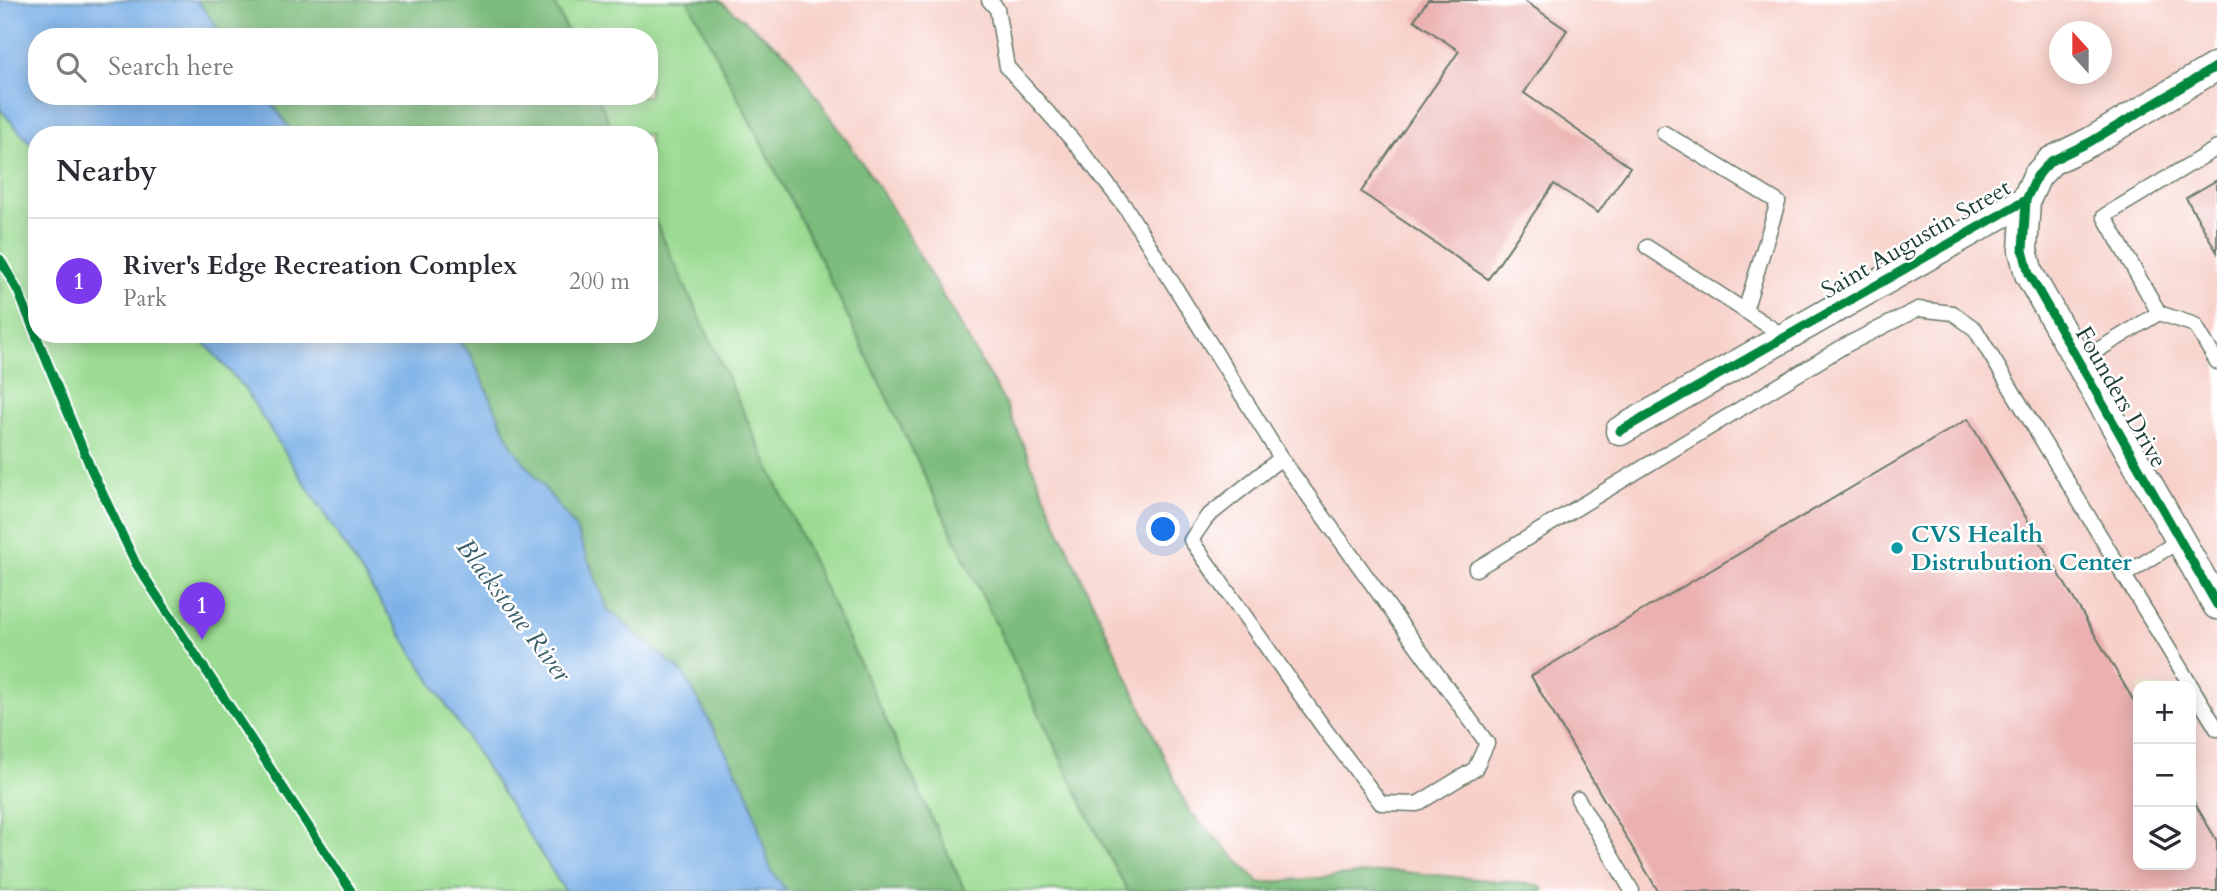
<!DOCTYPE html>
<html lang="en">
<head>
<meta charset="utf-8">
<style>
  body { margin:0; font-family:Cardo,serif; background:#f2f2f3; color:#2b2b33 }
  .controls { position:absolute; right:21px; bottom:21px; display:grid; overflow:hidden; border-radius:14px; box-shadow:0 4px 18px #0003 }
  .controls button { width:63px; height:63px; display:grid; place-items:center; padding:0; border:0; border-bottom:2px solid #e1e1e2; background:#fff; color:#2b2b33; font:35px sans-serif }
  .compass { position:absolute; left:2049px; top:21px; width:63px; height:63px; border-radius:50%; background:#fff; box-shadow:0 4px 18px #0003; rotate:339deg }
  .you { position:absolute; left:1164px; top:530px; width:24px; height:24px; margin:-18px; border:5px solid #fff; border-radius:50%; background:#1a73e8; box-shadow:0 0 0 10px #1a73e833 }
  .badge { display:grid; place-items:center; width:46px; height:46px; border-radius:50%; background:#7c3aed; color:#fff; font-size:23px; font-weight:700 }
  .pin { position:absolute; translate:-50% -58px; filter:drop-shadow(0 2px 4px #0008) }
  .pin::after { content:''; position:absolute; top:37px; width:24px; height:21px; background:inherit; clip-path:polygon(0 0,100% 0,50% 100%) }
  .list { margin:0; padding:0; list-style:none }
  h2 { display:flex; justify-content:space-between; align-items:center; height:91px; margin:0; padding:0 28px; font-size:30px }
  h2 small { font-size:23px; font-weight:400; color:#7c7c81 }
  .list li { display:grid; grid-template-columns:46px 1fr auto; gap:21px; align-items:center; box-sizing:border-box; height:126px; padding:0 28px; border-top:2px solid #e1e1e2 }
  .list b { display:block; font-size:26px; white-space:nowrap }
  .list p { margin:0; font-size:23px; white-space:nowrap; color:#7c7c81 }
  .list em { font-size:23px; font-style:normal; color:#7c7c81 }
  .icon { flex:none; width:38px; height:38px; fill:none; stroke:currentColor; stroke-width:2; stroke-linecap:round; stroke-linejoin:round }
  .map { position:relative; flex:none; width:2217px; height:891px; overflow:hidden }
  .search { position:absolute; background:#fff; box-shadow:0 4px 18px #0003; left:28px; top:28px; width:630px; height:77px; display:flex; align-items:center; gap:18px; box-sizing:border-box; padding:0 24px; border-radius:28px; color:#7c7c81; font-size:26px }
  .panel { position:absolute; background:#fff; box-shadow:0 4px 18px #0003; left:28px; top:126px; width:630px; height:217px; border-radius:28px }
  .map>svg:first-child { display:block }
  .built { fill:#f7d0c9; fill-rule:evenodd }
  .green { fill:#9bdc92; stroke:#5d8c63; stroke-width:2 }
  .forest { fill:#7cbc7c; stroke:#4e7c58; stroke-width:2 }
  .water { fill:#78afe7; stroke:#4c768e; stroke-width:2 }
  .building { fill:#ebb1b0 }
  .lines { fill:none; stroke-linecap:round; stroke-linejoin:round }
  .service-casing { stroke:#687869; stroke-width:17 }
  .minor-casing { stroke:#687869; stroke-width:31 }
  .service { stroke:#fff; stroke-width:14 }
  .minor { stroke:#fff; stroke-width:28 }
  .cycleway-casing { stroke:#fff; stroke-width:13 }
  .cycleway { stroke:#00873e; stroke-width:9 }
  .culture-dot { fill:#0f9aa8; stroke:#fff; stroke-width:2.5 }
  .labels { text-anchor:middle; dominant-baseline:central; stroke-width:5; stroke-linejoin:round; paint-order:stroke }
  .street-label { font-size:24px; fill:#1f3d34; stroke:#fff }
  .culture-label { font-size:24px; font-weight:bold; fill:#0d838f; stroke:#fff; text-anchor:start }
  .water-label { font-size:26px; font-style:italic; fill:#3a5f6a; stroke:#fff }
</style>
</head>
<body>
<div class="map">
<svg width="2217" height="891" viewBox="0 0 2217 891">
  <rect width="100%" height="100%" fill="#fff"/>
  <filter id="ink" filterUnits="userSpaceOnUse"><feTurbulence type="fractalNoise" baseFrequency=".0143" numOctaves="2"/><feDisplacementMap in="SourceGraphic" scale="14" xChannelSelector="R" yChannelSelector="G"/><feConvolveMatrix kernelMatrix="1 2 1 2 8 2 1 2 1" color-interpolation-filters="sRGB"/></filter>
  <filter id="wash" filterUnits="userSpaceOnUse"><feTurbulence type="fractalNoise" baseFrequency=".00686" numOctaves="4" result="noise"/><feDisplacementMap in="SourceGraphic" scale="28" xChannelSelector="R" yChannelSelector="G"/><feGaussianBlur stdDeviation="1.57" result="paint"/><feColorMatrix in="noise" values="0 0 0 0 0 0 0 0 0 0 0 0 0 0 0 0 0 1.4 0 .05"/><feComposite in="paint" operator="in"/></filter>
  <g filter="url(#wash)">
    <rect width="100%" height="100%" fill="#f1e6cb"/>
    <!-- built -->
    <path class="built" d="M719 0H2217V891H1544L1539 885 1394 871 1260 883 1189 811 1063 538 1006 405 789 56ZM2060 32H2102V74H2060ZM2138 686H2191V865H2138Z"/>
    <!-- green -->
    <g class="green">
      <polygon points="553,0 688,0 814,246 1100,840 1128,891 965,891 649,208 649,135 615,135 597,96 649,96 649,37 570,37"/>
      <polygon points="0,109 37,151 37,334 197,334 244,388 565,891 0,891"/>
    </g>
    <!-- forest -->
    <g class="forest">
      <polygon points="197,0 553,0 570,37 224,37"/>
      <polygon points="688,0 719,0 789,56 886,198 1006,405 1063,538 1189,811 1260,883 1394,871 1539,885 1544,891 1128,891 1100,840 814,246"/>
      <polygon points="267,96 597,96 615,135 294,135"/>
      <polygon points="649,208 965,891 787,891 771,871 749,795 684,674 608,610 575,527 513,448 471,355 452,334 649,334"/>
    </g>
    <!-- water -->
    <g class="water">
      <polygon points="0,0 197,0 224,37 37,37 37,96 267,96 294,135 37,135 37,151 0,109"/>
      <polygon points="197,334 452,334 471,355 513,448 575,527 608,610 684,674 749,795 771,871 787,891 565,891 244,388"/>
    </g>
    <g id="blocks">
      <!-- building -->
      <g class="building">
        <polygon points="1428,0 1523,0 1567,30 1524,93 1630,167 1598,213 1554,184 1488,279 1361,192 1459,51 1414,20"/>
        <polygon points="2217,180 2217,252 2186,198"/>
        <polygon points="1968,419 2138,708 2138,865 2191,865 2191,797 2217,841 2217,891 1658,891 1531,676"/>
      </g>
    </g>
  </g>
  <g filter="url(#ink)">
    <use href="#blocks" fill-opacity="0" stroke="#687869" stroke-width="2"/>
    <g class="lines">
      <!-- service casing -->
      <g class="service-casing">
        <g id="service">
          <polyline points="989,0 997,9 1007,67 1075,143 1126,208 1281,458 1487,743 1475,769 1417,804 1381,803 1326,731 1191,540 1207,517 1281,458"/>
          <polyline points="1664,133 1778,202 1745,311"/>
          <polyline points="1647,247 1785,337"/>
          <polyline points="2159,313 2104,216 2217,148"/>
          <polyline points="2078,362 2159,313 2195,325 2217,362"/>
          <polyline points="1476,569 1844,346 1918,309 1953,313 1975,329 2191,686"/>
          <polyline points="2123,576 2180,540"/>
          <polyline points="2191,686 2217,729"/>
          <polyline points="1578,799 1632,891"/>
        </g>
      </g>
      <!-- minor casing -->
      <g class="minor-casing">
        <g id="minor">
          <polyline points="2026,200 2023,250 2029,274 2217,605"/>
          <polyline points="1620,431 2026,200 2037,176 2051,161 2090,142 2217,66"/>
        </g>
      </g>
      <!-- service -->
      <use href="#service" class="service"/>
      <!-- minor -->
      <use href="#minor" class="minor"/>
      <!-- cycleway casing -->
      <g class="cycleway-casing">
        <g id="cycleway">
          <polyline points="2026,200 2023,250 2029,274 2217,605"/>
          <polyline points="0,259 18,291 91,469 136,564 351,891"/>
          <polyline points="1620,431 2026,200 2037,176 2051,161 2090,142 2217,66"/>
        </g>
      </g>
      <!-- cycleway -->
      <use href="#cycleway" class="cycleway"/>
    </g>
  </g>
  <!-- markers -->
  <circle class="culture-dot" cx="1897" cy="548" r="7"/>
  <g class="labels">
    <!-- street labels -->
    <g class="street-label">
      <text transform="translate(1916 239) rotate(-30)">Saint Augustin Street</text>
      <text transform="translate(2121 397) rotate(60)">Founders Drive</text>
    </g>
    <!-- culture labels -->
    <g class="culture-label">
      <text x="1911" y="534">CVS Health<tspan x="1911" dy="28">Distrubution Center</tspan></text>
    </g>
    <!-- water labels -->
    <g class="water-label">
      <text transform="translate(514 610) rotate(53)">Blackstone River</text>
    </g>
  </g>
</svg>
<div class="controls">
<button>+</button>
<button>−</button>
<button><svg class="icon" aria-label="layers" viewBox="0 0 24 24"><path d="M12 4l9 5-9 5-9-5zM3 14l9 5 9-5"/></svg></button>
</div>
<svg class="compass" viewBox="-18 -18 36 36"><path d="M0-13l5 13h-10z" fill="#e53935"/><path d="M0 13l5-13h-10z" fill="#7c7c81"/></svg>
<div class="you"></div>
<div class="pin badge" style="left:202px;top:640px">1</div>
<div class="search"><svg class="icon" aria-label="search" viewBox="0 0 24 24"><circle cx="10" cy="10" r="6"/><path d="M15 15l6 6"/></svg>Search here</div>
<section class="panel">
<h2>Nearby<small></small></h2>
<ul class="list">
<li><span class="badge">1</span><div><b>River's Edge Recreation Complex</b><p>Park</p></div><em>200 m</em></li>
</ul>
</section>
</div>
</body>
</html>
